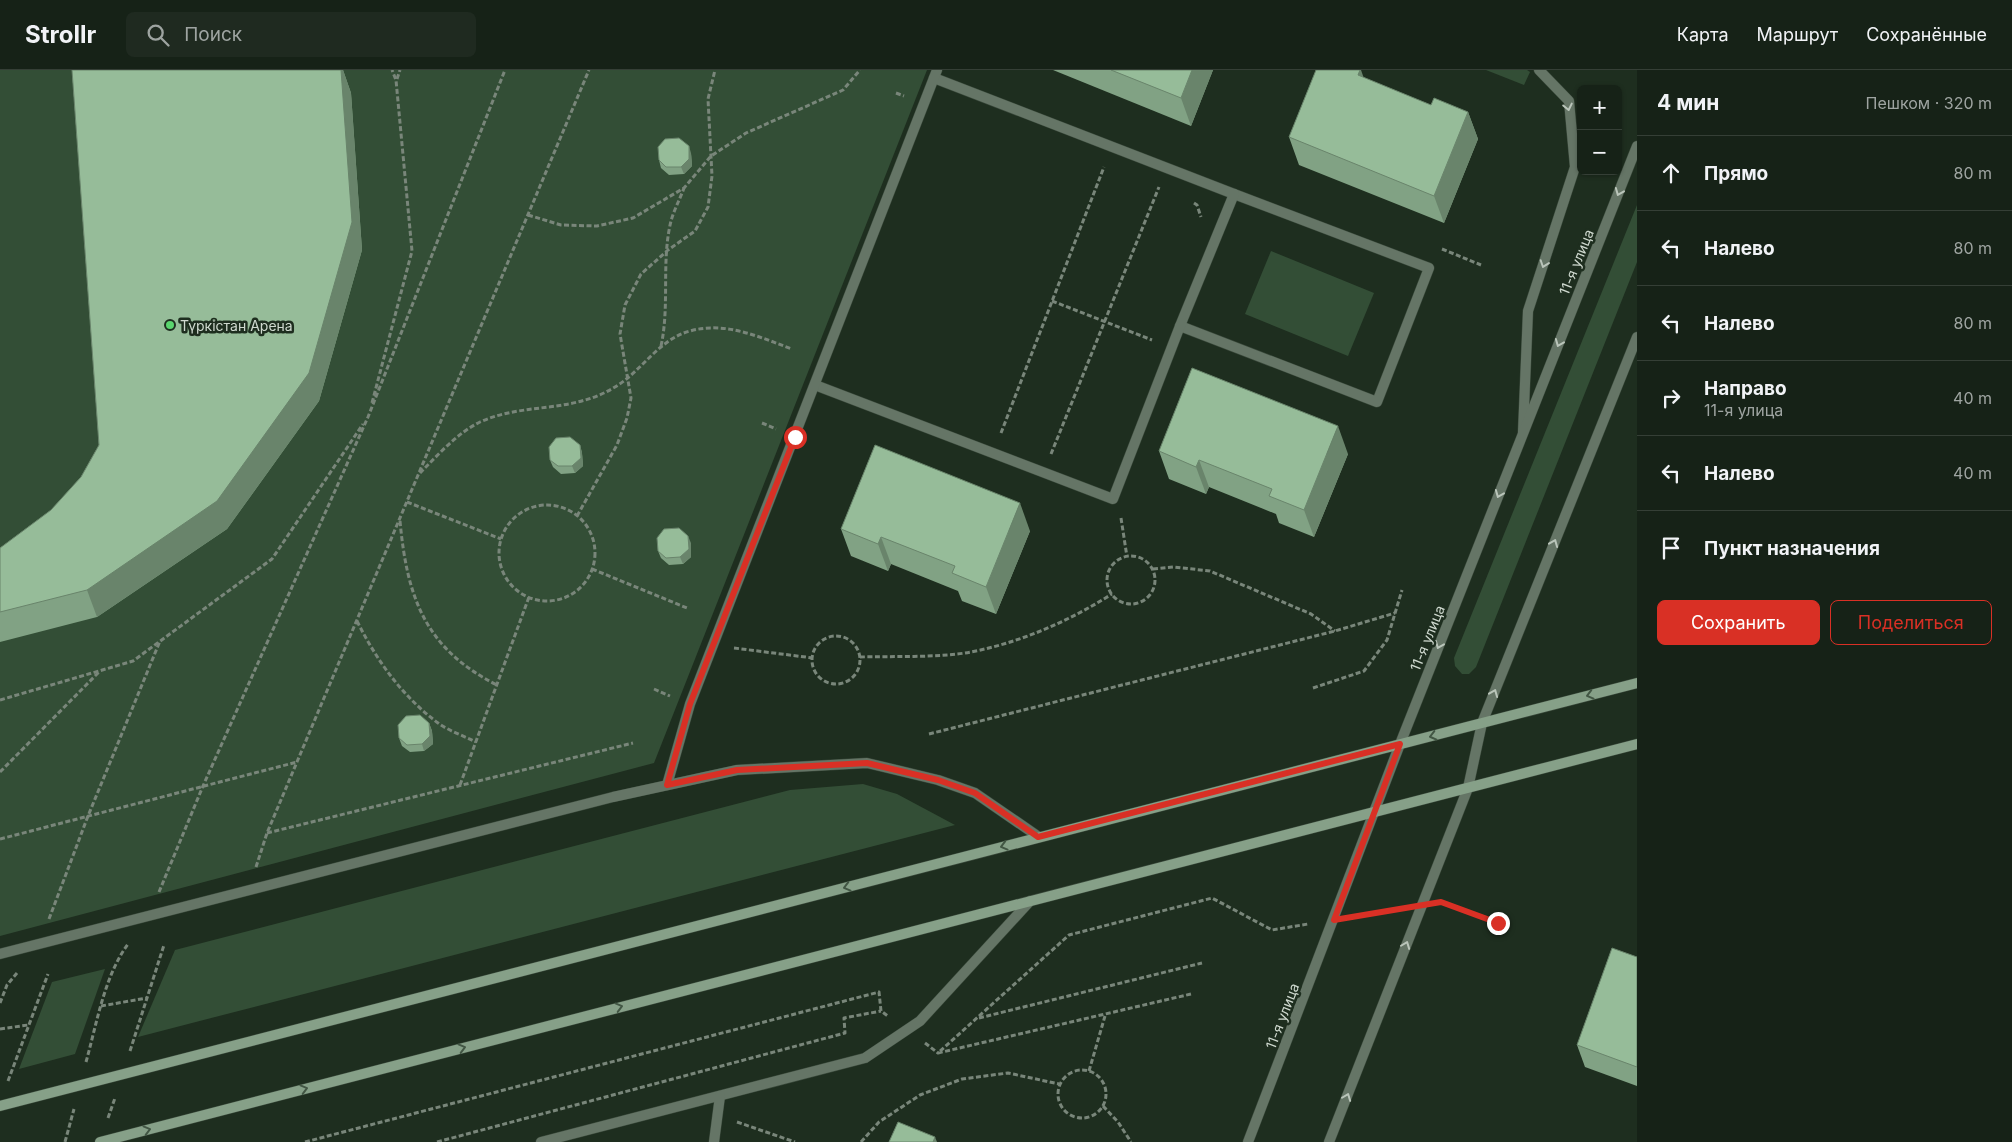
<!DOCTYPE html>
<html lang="ru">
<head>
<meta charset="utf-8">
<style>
  body { margin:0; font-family:Inter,sans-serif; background:#1f2a20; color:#f1f3f6 }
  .controls { position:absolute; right:15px; top:15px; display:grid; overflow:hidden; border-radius:8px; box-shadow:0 1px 4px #0004 }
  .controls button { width:45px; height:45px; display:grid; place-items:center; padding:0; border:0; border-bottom:1px solid #353f36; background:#162217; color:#f1f3f6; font:25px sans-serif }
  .stop { position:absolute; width:15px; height:15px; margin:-11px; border:4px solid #d93025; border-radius:50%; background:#fff }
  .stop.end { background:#d93025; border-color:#fff; box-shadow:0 1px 5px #0008 }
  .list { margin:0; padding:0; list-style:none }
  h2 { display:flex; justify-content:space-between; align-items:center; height:65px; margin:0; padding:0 20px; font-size:21px }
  h2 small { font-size:16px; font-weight:400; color:#9ea4a1 }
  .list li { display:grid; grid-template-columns:32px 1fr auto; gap:15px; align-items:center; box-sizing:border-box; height:75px; padding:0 20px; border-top:1px solid #353f36 }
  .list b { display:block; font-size:19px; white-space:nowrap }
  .list p { margin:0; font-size:16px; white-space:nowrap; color:#9ea4a1 }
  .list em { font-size:16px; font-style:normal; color:#9ea4a1 }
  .actions { display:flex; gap:10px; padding:15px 20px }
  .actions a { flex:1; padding:11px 0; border:1px solid #d93025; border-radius:8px; text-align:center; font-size:18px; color:#d93025 }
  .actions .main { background:#d93025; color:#fff }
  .icon { flex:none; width:28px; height:28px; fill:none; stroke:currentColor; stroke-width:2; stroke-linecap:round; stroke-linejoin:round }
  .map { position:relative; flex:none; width:1637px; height:1072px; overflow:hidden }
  header { display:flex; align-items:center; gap:30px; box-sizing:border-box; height:70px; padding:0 25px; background:#162217; border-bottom:1px solid #353f36 }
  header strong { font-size:24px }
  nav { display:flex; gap:28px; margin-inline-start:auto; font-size:18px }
  .search { width:350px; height:45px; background:#1f2a20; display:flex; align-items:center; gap:12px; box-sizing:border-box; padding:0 18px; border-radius:8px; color:#9ea4a1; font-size:19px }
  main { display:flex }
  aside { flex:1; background:#162217 }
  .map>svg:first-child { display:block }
  .grass { fill:#334e36 }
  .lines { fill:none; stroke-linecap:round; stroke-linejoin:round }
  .service-casing { stroke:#3a493b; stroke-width:11 }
  .minor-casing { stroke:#3a493b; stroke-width:11 }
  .secondary-casing { stroke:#3a493b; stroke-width:11 }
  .path { stroke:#79867a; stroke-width:3; stroke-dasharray:5 2.5; stroke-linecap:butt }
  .service { stroke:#657566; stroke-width:10 }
  .minor { stroke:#657566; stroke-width:10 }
  .secondary { stroke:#86a088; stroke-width:10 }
  .wall { fill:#81a284 }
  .shaded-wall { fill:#69846b }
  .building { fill:#96bc99; stroke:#69846b }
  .oneway { stroke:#bac5ba }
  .oneway2 { stroke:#425644 }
  .route { stroke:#d93025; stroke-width:6 }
  .poi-dot { fill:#5ad56e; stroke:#1e2e1f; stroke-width:2 }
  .labels { text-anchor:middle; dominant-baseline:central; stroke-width:5; stroke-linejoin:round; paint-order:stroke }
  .street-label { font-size:14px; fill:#cfd9cf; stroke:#1e2e1f }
  .poi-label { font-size:14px; fill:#cfd9cf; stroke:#1e2e1f; text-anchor:start }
</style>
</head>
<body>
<header>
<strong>Strollr</strong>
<div class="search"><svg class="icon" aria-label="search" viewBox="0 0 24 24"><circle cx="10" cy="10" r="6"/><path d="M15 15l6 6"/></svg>Поиск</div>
<nav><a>Карта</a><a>Маршрут</a><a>Сохранённые</a></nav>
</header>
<main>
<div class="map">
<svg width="1637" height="1072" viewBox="0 0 1637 1072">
  <rect width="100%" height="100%" fill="#1e2e1f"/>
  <!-- grass -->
  <g class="grass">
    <polygon points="0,0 927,0 654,693 0,866"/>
    <polygon points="1486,0 1527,0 1530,2 1524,15"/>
    <polygon points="1637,135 1637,192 1476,597 1469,604 1462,604 1455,596 1454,588"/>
    <polygon points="1271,181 1374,223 1348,286 1245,244"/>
    <polygon points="863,714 897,724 955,755 138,967 175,880 790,720"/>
    <polygon points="105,899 75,984 19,999 52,912"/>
  </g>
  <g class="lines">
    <!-- service casing -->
    <g class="service-casing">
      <g id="service">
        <polyline points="1180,256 1377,332 1429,198 1234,124"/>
        <polyline points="815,315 1113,429 1180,256 1234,124 934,8"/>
        <polyline points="1523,362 1528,241 1575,97 1569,31 1539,0"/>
        <polyline points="667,715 690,634 937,0"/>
        <polyline points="0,884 613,727 737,700 867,693 938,710 975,723 1039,767"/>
        <polyline points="541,1072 865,988 920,951 1030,831"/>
        <polyline points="714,1072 720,1026"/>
      </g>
    </g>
    <!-- minor casing -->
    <g class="minor-casing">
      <g id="minor">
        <polyline points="1248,1072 1400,674 1637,76"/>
        <polyline points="1329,1072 1468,718 1482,653 1637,267"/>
      </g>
    </g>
    <!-- secondary casing -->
    <g class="secondary-casing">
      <g id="secondary">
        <polyline points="0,1036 1637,613"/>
        <polyline points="100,1072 1637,674"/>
      </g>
    </g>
    <!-- path -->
    <g class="path">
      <polyline points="397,9 400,0"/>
      <polyline points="896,23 904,26"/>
      <polyline points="1194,133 1197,135 1201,147"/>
      <polyline points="528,145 561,155 597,156 633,148 684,118 711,86 746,63 843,20 860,0"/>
      <polyline points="1442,179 1481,195"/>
      <polyline points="1052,231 1152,270"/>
      <path d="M661 276C670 235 661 191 671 151 674 140 680 129 684 118"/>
      <polyline points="372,333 412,181 396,10 392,0"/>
      <polyline points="762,353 776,359"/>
      <polyline points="1001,363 1104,97"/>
      <polyline points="1051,384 1159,117"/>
      <path d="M420 403C438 385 457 363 480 352 524 332 571 344 615 317 642 301 659 269 690 261 726 251 759 267 792 279"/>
      <polyline points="407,432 501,469"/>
      <circle cx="547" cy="483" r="48"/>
      <polyline points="577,446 617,375 627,348 631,328 620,264 625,235 641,204 668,180 695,161 708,137 712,106 708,29 715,0"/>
      <polyline points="1121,448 1127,487"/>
      <path d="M400 451C407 527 425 579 497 615"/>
      <circle cx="1131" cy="510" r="24"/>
      <polyline points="592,499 687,538"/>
      <polyline points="1153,499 1174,497 1210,501 1311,544 1335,561"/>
      <path d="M357 551C377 591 402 626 438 653 449 661 464 666 476 672"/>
      <circle cx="836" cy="590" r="24"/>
      <polyline points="734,578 813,588"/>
      <path d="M860 587C893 586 939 588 971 582 1022 572 1069 551 1112 524"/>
      <polyline points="1313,618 1364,601 1387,570 1402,520"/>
      <polyline points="654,619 670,626"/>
      <polyline points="0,630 133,591 272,489 363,354"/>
      <polyline points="929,664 1335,561 1395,543"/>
      <polyline points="0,702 100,601"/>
      <polyline points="460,715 529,527"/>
      <polyline points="267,763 633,673"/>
      <polyline points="0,769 297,692"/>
      <polyline points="256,797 267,763 589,0"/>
      <polyline points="159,822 203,716 368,347 505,0"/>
      <polyline points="1445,834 1498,853"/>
      <polyline points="1356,847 1397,840"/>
      <polyline points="49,849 88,746 160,571"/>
      <polyline points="1191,924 938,983 1069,865 1212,828 1272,860 1308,854"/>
      <polyline points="0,933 7,915 17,903"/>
      <polyline points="101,936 147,928"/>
      <polyline points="979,948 1202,893"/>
      <polyline points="0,959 28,955"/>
      <polyline points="925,973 938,983"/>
      <polyline points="130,981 164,875"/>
      <path d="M86 992C97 953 104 907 128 874"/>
      <circle cx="1082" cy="1024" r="24"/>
      <polyline points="1089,1001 1105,946"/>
      <polyline points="8,1011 48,904"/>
      <polyline points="1103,1036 1118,1052 1131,1072"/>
      <polyline points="108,1048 115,1028"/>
      <polyline points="737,1052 795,1072"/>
      <polyline points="65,1072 74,1039"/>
      <polyline points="305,1072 879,922 881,941 889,947"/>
      <polyline points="437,1072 845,963 844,948 881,941"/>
      <polyline points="861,1072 879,1052 920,1025 962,1009 1008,1003 1059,1014"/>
    </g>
    <!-- service -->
    <use href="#service" class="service"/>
    <!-- minor -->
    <use href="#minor" class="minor"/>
    <!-- secondary -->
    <use href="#secondary" class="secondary"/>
  </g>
  <!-- wall -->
  <g class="wall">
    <polygon points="72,0 343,0 351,23 362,180 319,331 227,459 97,547 0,572 0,478 51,440 81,407 99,375"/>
    <polygon points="1053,0 1213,0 1191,56"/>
    <polygon points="1364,8 1431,35 1468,42 1478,69 1444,153 1299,95 1289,67"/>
    <polygon points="691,83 692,96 684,104 669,105 661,98 659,90"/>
    <polygon points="580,375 582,383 583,396 575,403 561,404 553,397 550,390"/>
    <polygon points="1159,381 1348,384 1314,467 1279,453 1276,444 1209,417 1206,424 1169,409"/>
    <polygon points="841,459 1030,461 996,544 962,531 958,521 891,494 888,501 851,486"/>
    <polygon points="691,473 691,487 683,494 669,495 661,488 658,481"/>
    <polygon points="429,653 432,661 433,674 424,681 410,682 402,676 399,668"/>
    <polygon points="1637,887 1637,1016 1585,997 1577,975"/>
  </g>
  <!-- shaded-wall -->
  <g class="shaded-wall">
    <polygon points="341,0 343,0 351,23 362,180 319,331 227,459 97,547 87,520"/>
    <polygon points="1192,0 1213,0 1191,56 1181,28"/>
    <polygon points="1360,0 1361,0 1370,26 1358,5"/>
    <polygon points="1468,42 1478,69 1444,153 1434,126"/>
    <polygon points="689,76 691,83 692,96 684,104 681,97"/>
    <polygon points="1338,356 1348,384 1314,467 1304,440"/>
    <polygon points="580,375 582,383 583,396 575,403 572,396"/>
    <polygon points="1199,390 1209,417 1206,424 1196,397"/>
    <polygon points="1020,433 1030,461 996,544 986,517"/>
    <polygon points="688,466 691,473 691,487 683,494 680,487"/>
    <polygon points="881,467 891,494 888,501 878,474"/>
    <polygon points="429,653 432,661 433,674 424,681 422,674"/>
    <polygon points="935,1067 937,1072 933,1072"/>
  </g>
  <!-- building -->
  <g class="building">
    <polygon points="72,0 341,0 352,152 309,303 217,431 87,520 0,542 0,478 51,440 81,407 99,375"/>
    <polygon points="1111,0 1192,0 1181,28"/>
    <polygon points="1316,0 1360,0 1358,5 1431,35 1434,28 1468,42 1434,126 1289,67"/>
    <polygon points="679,68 689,76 689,89 681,97 666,97 659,90 658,77 665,69"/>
    <polygon points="1192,298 1338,356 1304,440 1269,426 1272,419 1199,390 1196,397 1159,381"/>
    <polygon points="570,367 580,375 581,388 572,396 558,396 550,390 549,377 556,368"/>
    <polygon points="875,375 1020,433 986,517 952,503 955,496 881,467 878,474 841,459"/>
    <polygon points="679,458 688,466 689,479 680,487 666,488 658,481 657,468 664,459"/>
    <polygon points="420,645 429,653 430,666 422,674 407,675 399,668 398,655 406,646"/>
    <polygon points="1612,878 1637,887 1637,997 1577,975"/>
    <polygon points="898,1052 935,1067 933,1072 889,1072"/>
  </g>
  <!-- one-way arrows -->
  <defs><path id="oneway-chevron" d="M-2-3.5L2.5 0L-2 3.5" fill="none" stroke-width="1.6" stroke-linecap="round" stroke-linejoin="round" transform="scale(1.25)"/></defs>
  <g class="oneway">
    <use href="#oneway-chevron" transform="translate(1568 37) rotate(78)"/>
    <use href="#oneway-chevron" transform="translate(1619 122) rotate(112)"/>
    <use href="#oneway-chevron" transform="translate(1544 194) rotate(109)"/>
    <use href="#oneway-chevron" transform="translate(1559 273) rotate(112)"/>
    <use href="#oneway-chevron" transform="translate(1499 424) rotate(112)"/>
    <use href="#oneway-chevron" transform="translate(1554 473) rotate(-68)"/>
    <use href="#oneway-chevron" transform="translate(1439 575) rotate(112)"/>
    <use href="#oneway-chevron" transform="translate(1494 623) rotate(-68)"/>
    <use href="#oneway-chevron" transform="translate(1406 875) rotate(-69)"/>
    <use href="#oneway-chevron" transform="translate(1347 1027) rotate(-69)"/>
  </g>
  <g class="oneway2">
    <use href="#oneway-chevron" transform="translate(1590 625) rotate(165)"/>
    <use href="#oneway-chevron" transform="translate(1433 666) rotate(166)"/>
    <use href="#oneway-chevron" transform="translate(1004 776) rotate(165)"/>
    <use href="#oneway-chevron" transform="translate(847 817) rotate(165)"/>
    <use href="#oneway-chevron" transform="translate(619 937) rotate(-15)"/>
    <use href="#oneway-chevron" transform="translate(462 978) rotate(-15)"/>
    <use href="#oneway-chevron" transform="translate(304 1019) rotate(-15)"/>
    <use href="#oneway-chevron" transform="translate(147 1060) rotate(-15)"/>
  </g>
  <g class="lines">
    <!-- route -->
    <polyline class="route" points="795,367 690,634 667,715 737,700 867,693 938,710 975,723 1038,767 1400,674 1334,850 1441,832 1498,853"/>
  </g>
  <!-- markers -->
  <circle class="poi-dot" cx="170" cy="255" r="5"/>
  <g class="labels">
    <!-- street labels -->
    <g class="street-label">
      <text transform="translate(1576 192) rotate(-68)">11-я улица</text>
      <text transform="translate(1427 568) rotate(-68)">11-я улица</text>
      <text transform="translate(1282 946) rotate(-69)">11-я улица</text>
    </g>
    <!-- poi labels -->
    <g class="poi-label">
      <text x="180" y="255">Түркістан Арена</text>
    </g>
  </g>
</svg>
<div class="controls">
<button>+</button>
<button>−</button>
</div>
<div class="stop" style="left:795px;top:367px"></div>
<div class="stop end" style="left:1498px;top:853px"></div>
</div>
<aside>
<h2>4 мин<small>Пешком · 320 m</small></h2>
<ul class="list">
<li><svg class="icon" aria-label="ahead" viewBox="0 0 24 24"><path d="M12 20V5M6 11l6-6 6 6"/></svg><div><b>Прямо</b></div><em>80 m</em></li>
<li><svg class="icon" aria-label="left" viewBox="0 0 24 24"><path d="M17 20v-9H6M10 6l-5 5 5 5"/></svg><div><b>Налево</b></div><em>80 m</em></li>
<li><svg class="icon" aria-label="left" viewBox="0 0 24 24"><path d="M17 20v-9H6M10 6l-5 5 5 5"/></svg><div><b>Налево</b></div><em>80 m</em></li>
<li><svg class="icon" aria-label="right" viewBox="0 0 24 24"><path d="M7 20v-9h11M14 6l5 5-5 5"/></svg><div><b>Направо</b><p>11-я улица</p></div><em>40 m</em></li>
<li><svg class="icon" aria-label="left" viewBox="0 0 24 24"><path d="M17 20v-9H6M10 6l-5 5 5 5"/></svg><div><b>Налево</b></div><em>40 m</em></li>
<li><svg class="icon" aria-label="arrive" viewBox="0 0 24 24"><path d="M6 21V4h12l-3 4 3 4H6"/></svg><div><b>Пункт назначения</b></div></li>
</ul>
<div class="actions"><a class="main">Сохранить</a><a>Поделиться</a></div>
</aside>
</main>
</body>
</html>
